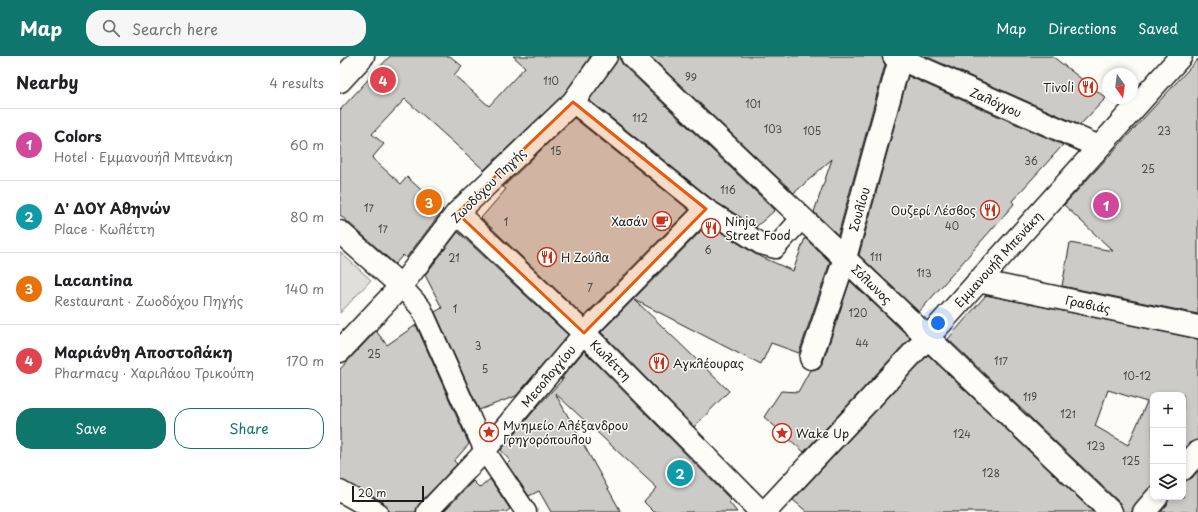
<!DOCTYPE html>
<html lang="en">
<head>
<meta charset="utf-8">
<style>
  body { margin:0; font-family:"Playpen Sans",sans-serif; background:#f6f6f6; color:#202124 }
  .controls { position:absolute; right:12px; bottom:12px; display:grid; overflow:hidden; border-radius:8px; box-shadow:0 2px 6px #0003 }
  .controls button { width:36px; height:36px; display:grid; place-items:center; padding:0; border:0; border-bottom:1px solid #e0e0e0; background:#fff; color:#202124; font:20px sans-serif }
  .compass { position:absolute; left:762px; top:12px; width:36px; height:36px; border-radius:50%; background:#fff; box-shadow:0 2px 6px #0003; rotate:166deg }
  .scale { position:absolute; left:12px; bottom:10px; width:72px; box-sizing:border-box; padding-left:4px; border:2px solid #1c1c1c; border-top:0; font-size:11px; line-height:14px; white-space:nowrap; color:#1c1c1c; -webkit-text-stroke:3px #fdfcf7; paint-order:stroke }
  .you { position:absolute; left:598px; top:267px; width:14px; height:14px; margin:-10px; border:3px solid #fff; border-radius:50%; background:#1a73e8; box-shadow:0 0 0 6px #1a73e833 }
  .badge { display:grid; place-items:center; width:26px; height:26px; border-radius:50%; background:#0f766e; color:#fff; font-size:13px; font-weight:700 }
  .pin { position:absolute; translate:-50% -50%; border:2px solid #fff; box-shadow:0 1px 4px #0006 }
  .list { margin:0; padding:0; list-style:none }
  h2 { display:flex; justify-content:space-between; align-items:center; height:52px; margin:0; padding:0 16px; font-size:17px }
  h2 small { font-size:13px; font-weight:400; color:#757577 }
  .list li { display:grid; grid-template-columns:26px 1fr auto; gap:12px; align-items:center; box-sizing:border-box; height:72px; padding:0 16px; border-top:1px solid #e0e0e0 }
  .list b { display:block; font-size:15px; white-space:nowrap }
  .list p { margin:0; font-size:13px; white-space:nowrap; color:#757577 }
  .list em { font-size:13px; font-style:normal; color:#757577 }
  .actions { display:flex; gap:8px; padding:12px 16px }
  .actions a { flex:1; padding:9px 0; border:1px solid #0f766e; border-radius:16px; text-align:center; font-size:14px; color:#0f766e }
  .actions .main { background:#0f766e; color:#fff }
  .icon { flex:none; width:22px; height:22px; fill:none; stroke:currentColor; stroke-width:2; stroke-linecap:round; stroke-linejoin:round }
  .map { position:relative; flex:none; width:858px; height:456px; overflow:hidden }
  header { display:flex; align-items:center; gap:24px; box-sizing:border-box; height:56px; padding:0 20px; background:#0f766e; color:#fff }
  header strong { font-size:19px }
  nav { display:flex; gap:22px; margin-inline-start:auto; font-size:14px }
  .search { width:280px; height:36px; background:#f6f6f6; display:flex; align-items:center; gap:10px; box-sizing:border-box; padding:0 14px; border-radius:16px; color:#757577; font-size:15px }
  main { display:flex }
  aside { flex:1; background:#fff }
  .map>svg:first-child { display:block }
  .green { fill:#e0dfdb; stroke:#7e7e7c }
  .building { fill:#cccbc8; stroke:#1c1c1c; fill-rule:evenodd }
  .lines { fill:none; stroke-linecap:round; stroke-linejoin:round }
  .pedestrian-casing { stroke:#1c1c1c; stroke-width:23 }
  .minor-casing { stroke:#1c1c1c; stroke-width:25 }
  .tertiary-casing { stroke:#1c1c1c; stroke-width:25 }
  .secondary-casing { stroke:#1c1c1c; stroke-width:25 }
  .pedestrian { stroke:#fdfcf7; stroke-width:20 }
  .minor { stroke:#fdfcf7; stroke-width:22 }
  .tertiary { stroke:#fdfcf7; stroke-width:22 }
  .secondary { stroke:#fdfcf7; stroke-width:22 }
  .marked { fill:#e8590c; fill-opacity:0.2; stroke:#e8590c; stroke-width:3; stroke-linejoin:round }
  .labels { text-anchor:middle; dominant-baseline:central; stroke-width:3; stroke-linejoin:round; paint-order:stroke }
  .number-label { font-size:10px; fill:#484847 }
  .poi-label { font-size:12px; fill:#1c1c1c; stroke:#fdfcf7; text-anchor:start }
  .street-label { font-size:12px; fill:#1c1c1c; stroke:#fdfcf7 }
</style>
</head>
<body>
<header>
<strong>Map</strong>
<div class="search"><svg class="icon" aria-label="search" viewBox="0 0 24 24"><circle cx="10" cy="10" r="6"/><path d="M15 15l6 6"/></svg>Search here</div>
<nav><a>Map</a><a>Directions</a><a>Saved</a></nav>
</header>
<main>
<aside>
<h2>Nearby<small>4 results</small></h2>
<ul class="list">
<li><span class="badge" style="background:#d1479c">1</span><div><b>Colors</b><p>Hotel · Εμμανουήλ Μπενάκη</p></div><em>60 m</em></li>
<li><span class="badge" style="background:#0f9aa8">2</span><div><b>Δ' ΔΟΥ Αθηνών</b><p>Place · Κωλέττη</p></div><em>80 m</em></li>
<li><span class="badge" style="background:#e8710a">3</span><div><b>Lacantina</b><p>Restaurant · Ζωοδόχου Πηγής</p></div><em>140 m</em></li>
<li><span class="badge" style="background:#e0444e">4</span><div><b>Μαριάνθη Αποστολάκη</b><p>Pharmacy · Χαριλάου Τρικούπη</p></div><em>170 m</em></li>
</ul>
<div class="actions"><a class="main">Save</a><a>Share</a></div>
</aside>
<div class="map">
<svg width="858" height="456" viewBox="0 0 858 456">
  <rect width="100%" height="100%" fill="#fdfcf7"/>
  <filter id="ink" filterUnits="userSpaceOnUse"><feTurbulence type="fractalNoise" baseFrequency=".025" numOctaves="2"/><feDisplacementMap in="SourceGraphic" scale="8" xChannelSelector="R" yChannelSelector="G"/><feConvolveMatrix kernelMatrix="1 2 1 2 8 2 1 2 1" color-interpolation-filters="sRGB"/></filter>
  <g filter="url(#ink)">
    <!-- green -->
    <polygon class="green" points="0,196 31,224 0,257"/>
    <!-- building -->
    <g class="building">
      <polygon points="50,0 110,0 122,10 114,19 149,50 185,11 173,0 251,0 224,38 144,114 65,43 32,78 44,88 32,102 61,128 67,121 103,154 66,202 63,199 55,208 0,159 0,54"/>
      <polygon points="278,0 283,9 435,154 416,171 373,144 249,44 276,7"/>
      <polygon points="310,0 542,0 545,9 498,179 474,156 492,103 454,137"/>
      <polygon points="585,0 712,0 766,42 740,69"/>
      <polygon points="858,3 858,258 722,230 730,187 773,195 724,149"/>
      <polygon points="568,20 723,89 672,145 674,148 579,256 519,199"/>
      <polygon points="234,62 349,154 244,260 141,162 166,133 163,131"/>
      <polygon points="368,168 415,198 453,215 465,182 490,206 459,297 431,287 421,309 295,244 389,335 354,371 261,276"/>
      <polygon points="118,176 228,279 176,340 139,354 95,256 102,252 85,219"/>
      <polygon points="510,225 570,282 464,396 424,361 441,335 458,336 470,314 479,312 483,306"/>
      <path d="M646 239 858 283V384L849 387 843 394V339H813V429L795 448 792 456H783L780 447 608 283ZM768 334 807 346 788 389 755 370Z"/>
      <polygon points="76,269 129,388 114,405 117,408 79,448 76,456 48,456 47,451 43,446 0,424 0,313 36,275 47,289"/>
      <polygon points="244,295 391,444 389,446 397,456 314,456 304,446 317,432 215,337 281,456 211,456 199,435 189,440 167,408 170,405 161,394 198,350 224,322 220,324"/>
      <polygon points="588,299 753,456 467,456 453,444"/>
      <polygon points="858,415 858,456 821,456 827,449 829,441 843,441 843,425 852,422"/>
      <polygon points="150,423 170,453 166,456 103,456 133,425 140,432"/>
    </g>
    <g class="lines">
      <!-- pedestrian casing -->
      <g class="pedestrian-casing">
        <g id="pedestrian">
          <polyline points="233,46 366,153 421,188 435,192 462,162"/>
          <polyline points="61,230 81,252 145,395 186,456"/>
          <polyline points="0,435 37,456"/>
          <polyline points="87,456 145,395 244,277 366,153"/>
        </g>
      </g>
      <!-- minor casing -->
      <g class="minor-casing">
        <g id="minor">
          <polyline points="554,0 759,91"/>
          <polyline points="117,157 244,277 421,456"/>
          <polyline points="0,176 61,230"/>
          <polyline points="638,225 858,271"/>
          <polyline points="0,295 61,230 117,157 233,46 266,0"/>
          <polyline points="471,302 505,202 560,3"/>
          <polyline points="843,413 858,396"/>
          <polyline points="425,456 602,266 841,0"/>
          <polyline points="804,456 817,441"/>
        </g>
      </g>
      <!-- tertiary casing -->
      <g class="tertiary-casing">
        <polyline id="tertiary" points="0,25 23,0"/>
      </g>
      <!-- secondary casing -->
      <g class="secondary-casing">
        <polyline id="secondary" points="292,0 771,456"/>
      </g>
      <!-- pedestrian -->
      <use href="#pedestrian" class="pedestrian"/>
      <!-- minor -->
      <use href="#minor" class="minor"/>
      <!-- tertiary -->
      <use href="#tertiary" class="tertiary"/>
      <!-- secondary -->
      <use href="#secondary" class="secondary"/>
    </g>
  </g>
  <!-- marked area -->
  <path class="marked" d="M233 46 366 153 244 277 117 157Z"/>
  <!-- icons -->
  <defs>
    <g id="restaurant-ring" transform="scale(1)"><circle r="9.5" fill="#fdfcf7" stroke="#c8321e" stroke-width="1.5"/><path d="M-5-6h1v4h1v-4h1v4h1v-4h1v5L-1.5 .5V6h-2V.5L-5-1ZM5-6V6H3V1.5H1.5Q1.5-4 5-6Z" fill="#c8321e"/></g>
    <g id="cafe-ring" transform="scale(1)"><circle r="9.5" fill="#fdfcf7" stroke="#c8321e" stroke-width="1.5"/><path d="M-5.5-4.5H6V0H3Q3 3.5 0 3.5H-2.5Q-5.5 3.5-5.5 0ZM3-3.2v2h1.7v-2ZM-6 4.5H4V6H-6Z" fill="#c8321e"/></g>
    <g id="sight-ring" transform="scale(1)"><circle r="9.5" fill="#fdfcf7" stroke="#c8321e" stroke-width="1.5"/><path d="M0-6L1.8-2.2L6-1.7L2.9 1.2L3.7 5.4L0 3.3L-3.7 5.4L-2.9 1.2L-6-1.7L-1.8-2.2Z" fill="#c8321e"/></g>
  </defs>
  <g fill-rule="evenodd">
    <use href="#restaurant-ring" x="748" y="31"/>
    <use href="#restaurant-ring" x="650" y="154"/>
    <use href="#cafe-ring" x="322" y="165"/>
    <use href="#restaurant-ring" x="371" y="172"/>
    <use href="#restaurant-ring" x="207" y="201"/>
    <use href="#restaurant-ring" x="319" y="307"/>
    <use href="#sight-ring" x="149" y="376"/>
    <use href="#sight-ring" x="442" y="377"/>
  </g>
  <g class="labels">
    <!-- number labels -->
    <g class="number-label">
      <text x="351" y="20">99</text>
      <text x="211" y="24">110</text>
      <text x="413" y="47">101</text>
      <text x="300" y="61">112</text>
      <text x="433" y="72">103</text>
      <text x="472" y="74">105</text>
      <text x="824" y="74">23</text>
      <text x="216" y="94">15</text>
      <text x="691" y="104">36</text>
      <text x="808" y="112">25</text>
      <text x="388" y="133">116</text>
      <text x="29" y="151">17</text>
      <text x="166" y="165">1</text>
      <text x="612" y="169">40</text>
      <text x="43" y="172">17</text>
      <text x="368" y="193">6</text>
      <text x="536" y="200">111</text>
      <text x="114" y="201">21</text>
      <text x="584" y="216">113</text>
      <text x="250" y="231">7</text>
      <text x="115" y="252">1</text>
      <text x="518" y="256">120</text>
      <text x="522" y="286">44</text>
      <text x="138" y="289">3</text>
      <text x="34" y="297">25</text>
      <text x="661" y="304">117</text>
      <text x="145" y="312">5</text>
      <text x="797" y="319">10-12</text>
      <text x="690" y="340">119</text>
      <text x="728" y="357">121</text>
      <text x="622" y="377">124</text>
      <text x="756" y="389">123</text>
      <text x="791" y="404">125</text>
      <text x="651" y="416">128</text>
    </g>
    <!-- poi labels -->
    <g class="poi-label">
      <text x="734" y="31" text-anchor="end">Tivoli</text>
      <text x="636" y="154" text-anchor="end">Ουζερί Λέσβος</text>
      <text x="308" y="165" text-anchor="end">Χασάν</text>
      <text x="385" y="165">Ninja<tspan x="385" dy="14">Street Food</tspan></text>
      <text x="221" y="201">Η Ζούλα</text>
      <text x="333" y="307">Αγκλέουρας</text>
      <text x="163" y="369">Μνημείο Αλέξανδρου<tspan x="163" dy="14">Γρηγορόπουλου</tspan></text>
      <text x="456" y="377">Wake Up</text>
    </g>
    <!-- street labels -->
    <g class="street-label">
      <text transform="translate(656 46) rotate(24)">Ζαλόγγου</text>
      <text transform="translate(148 129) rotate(-45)">Ζωοδόχου Πηγής</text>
      <text transform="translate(519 153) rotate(-74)">Σουλίου</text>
      <text transform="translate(658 203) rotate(-48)">Εμμανουήλ Μπενάκη</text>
      <text transform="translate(532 228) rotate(44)">Σόλωνος</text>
      <text transform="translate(748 248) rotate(12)">Γραβιάς</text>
      <text transform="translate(271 304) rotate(45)">Κωλέττη</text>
      <text transform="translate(208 320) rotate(-50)">Μεσολογγίου</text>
    </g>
  </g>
</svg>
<div class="controls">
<button>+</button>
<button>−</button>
<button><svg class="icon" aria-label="layers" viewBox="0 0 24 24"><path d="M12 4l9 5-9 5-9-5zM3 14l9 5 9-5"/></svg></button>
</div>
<svg class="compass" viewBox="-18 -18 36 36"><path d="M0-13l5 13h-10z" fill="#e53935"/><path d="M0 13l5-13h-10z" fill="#757577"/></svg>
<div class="scale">20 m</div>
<div class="you"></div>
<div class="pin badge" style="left:766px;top:149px;background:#d1479c">1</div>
<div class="pin badge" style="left:340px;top:417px;background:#0f9aa8">2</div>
<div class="pin badge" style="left:89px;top:146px;background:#e8710a">3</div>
<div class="pin badge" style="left:43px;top:24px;background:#e0444e">4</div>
</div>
</main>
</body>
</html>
